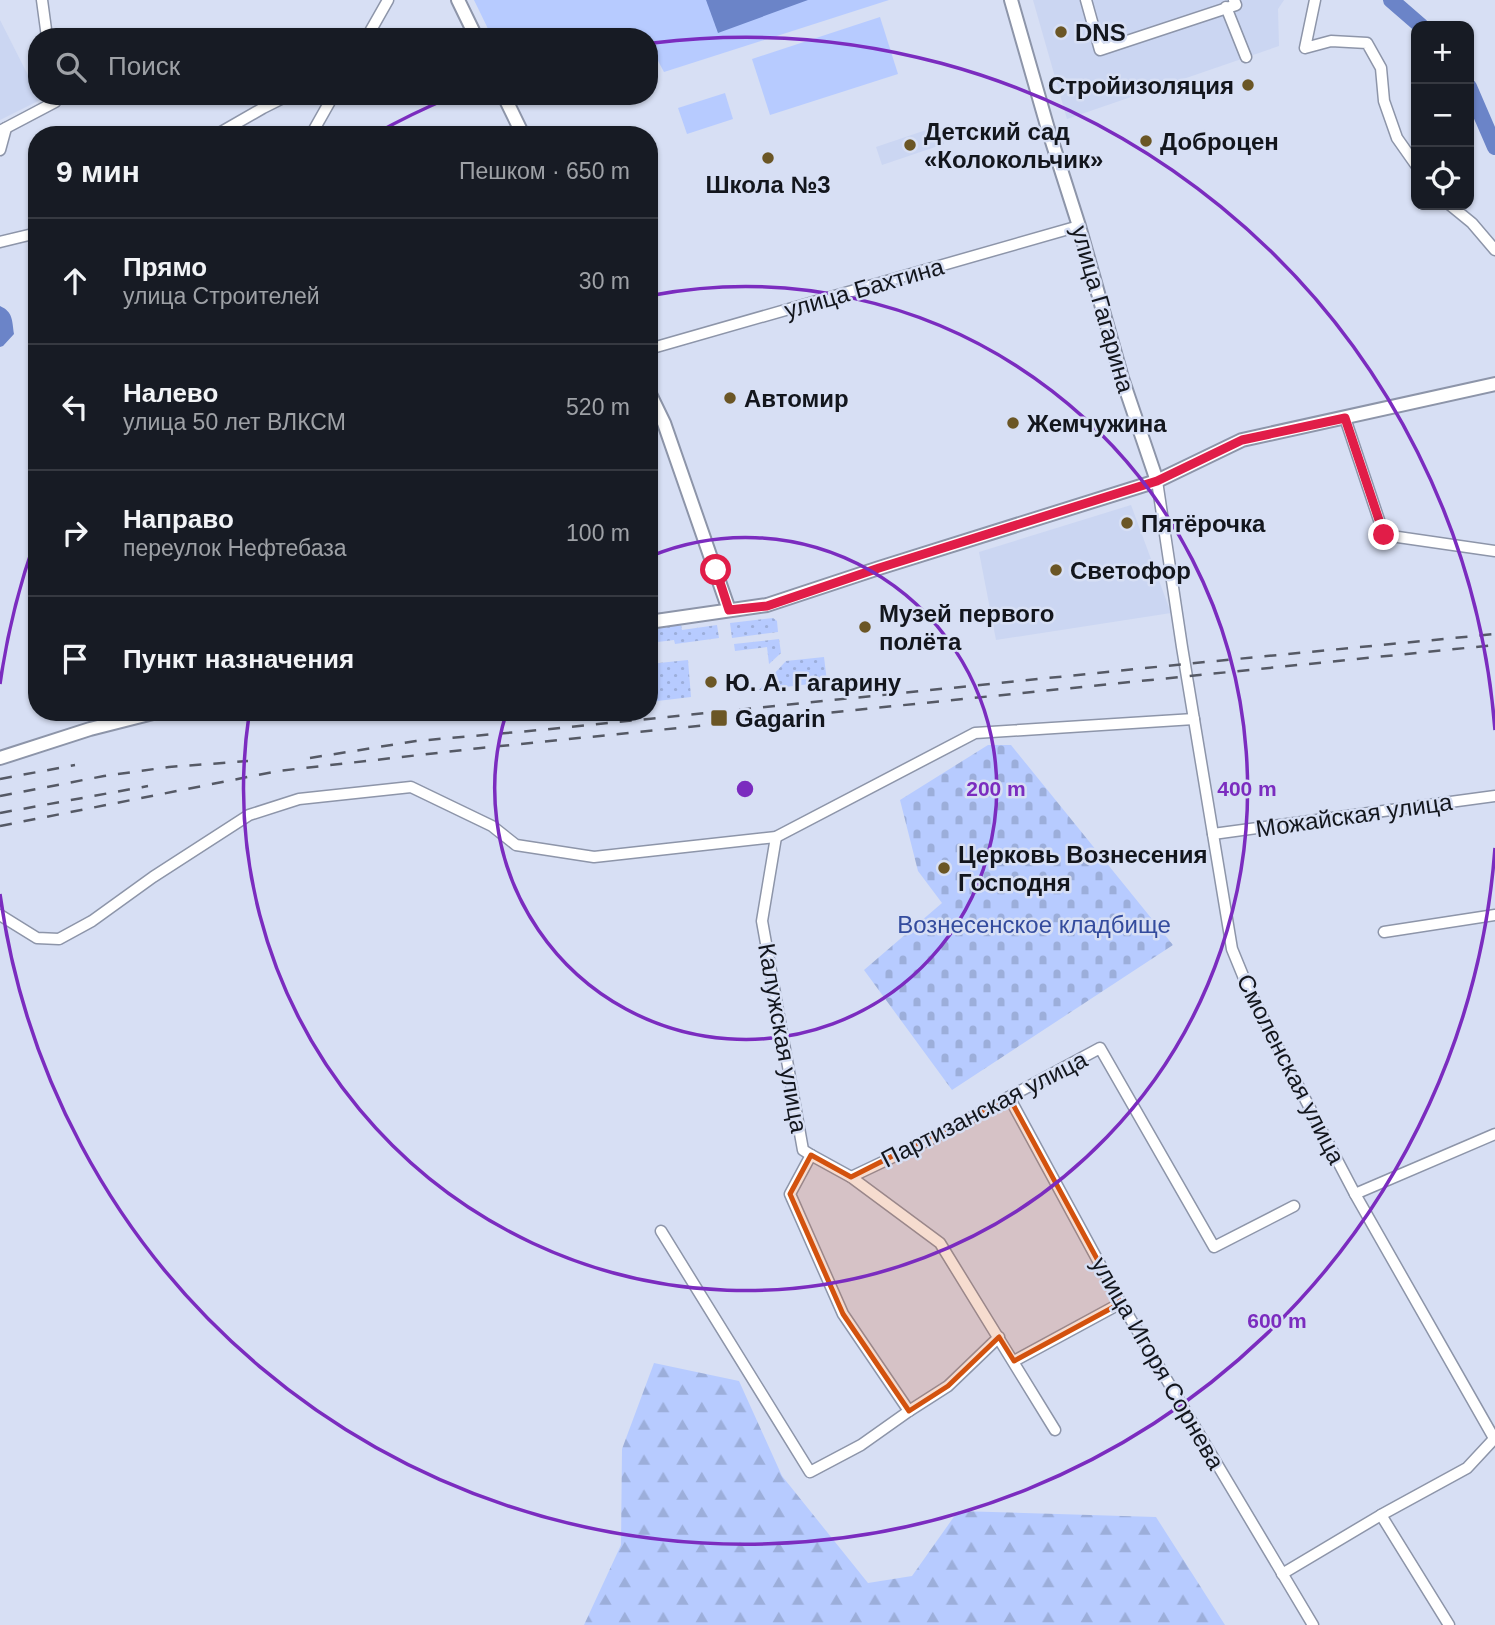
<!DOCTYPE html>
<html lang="ru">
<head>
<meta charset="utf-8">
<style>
  body { margin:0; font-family:Arial,sans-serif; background:#20242c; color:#f1f3f6 }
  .controls { position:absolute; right:21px; top:21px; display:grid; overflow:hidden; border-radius:14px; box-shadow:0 2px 5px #0004 }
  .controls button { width:63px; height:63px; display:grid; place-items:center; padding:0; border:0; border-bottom:2px solid #363941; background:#171b24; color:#f1f3f6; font:35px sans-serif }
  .stop { position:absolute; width:21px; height:21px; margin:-16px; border:5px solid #e11d48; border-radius:50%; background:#fff }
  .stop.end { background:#e11d48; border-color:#fff; box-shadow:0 2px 7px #0008 }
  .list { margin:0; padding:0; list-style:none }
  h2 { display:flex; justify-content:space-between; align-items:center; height:91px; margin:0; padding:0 28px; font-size:30px }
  h2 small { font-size:23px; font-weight:400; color:#9ea1a6 }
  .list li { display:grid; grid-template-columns:46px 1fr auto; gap:21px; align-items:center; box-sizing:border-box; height:126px; padding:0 28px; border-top:2px solid #363941 }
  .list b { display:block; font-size:26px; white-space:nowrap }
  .list p { margin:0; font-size:23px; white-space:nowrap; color:#9ea1a6 }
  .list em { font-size:23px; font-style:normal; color:#9ea1a6 }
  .icon { flex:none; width:38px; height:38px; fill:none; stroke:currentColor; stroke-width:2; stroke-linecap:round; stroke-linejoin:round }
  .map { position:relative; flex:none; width:1495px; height:1625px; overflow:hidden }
  .search { position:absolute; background:#171b24; box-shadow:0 2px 5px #0004; left:28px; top:28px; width:630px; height:77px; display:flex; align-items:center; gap:18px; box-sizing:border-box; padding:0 24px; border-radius:28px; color:#9ea1a6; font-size:26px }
  .panel { position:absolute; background:#171b24; box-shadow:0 2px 5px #0004; left:28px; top:126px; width:630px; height:595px; border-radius:28px }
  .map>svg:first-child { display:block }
  .built { fill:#cbd6f2 }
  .grass { fill:url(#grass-dots) }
  .forest { fill:url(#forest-firs) }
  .cemetery { fill:url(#cemetery-stones) }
  .park { fill:#b7cbff }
  .water { fill:#6b84c8 }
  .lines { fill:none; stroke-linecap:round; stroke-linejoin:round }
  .river { stroke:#6b84c8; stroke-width:16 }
  .minor-casing { stroke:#8d95a9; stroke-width:13 }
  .major-casing { stroke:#8d95a9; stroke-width:16 }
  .minor { stroke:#fff; stroke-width:10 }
  .major { stroke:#fff; stroke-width:12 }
  .rail { stroke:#555965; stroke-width:2.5; stroke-dasharray:12 12; stroke-linecap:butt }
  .route { stroke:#e11d48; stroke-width:9 }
  .marked { fill:#d3520e; fill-opacity:0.2; stroke:#d3520e; stroke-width:5; stroke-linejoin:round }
  .ring { fill:none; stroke:#7b2cbf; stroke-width:3.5 }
  .poi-dot { fill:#6b5625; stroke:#d7dff4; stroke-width:2.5 }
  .labels { text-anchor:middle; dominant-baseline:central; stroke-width:5; stroke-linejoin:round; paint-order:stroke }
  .poi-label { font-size:24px; font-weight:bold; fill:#13161d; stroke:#d7dff4; text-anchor:start }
  .street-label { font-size:24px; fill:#13161d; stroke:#d7dff4 }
  .park-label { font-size:24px; fill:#334b9d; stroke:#d7dff4 }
  .centre { fill:#7b2cbf; stroke:#d7dff4; stroke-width:3.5 }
  .ring-label { font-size:21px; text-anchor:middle; font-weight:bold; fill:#7b2cbf; stroke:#d7dff4; stroke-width:5; stroke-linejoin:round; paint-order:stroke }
</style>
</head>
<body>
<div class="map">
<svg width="1495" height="1625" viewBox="0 0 1495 1625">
  <defs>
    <pattern id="grass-dots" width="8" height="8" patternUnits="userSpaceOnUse" patternTransform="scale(1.75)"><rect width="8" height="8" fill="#b7cbff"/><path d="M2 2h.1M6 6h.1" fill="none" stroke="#9caeda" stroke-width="1.8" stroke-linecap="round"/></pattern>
    <pattern id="forest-firs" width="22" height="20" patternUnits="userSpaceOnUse" patternTransform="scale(1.75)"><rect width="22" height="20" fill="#b7cbff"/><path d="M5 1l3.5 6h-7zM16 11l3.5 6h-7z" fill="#9caeda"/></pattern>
    <pattern id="cemetery-stones" width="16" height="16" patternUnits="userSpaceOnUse" patternTransform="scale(1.75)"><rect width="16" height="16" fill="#b7cbff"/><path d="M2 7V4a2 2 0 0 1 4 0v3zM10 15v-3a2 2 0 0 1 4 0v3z" fill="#9caeda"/></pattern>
  </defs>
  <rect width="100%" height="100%" fill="#d7dff4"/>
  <!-- built -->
  <g class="built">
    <polygon points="1033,0 1284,0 1278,9 1279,46 1067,119"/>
    <polygon points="0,20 37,93 37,96 40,100 0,120"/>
    <polygon points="938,126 944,144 882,165 876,147"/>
    <polygon points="1131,505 1171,613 996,640 979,552"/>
  </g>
  <!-- grass -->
  <g class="grass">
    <polygon points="773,618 777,621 778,632 732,638 730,623"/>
    <polygon points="681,625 682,630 717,625 719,638 675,644 674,640 649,643 649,629"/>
    <polygon points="779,639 781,653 769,664 767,647 735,651 734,644"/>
    <polygon points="824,657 827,682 759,690 786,661"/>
    <polygon points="688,660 691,697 649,702 649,664"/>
  </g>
  <!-- forest -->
  <polygon class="forest" points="654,1363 739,1381 782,1476 868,1583 912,1576 958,1511 1156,1517 1225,1625 584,1625 621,1545 622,1449"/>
  <!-- cemetery -->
  <polygon class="cemetery" points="988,745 1011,745 1173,945 952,1090 864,970 942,903 918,871 900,800"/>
  <!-- park -->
  <g class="park">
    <polygon points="474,0 889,0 664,72 649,44 649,37 492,37"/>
    <polygon points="880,17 898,74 770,115 752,59"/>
    <polygon points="725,93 733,119 687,134 678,108"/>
  </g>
  <!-- water -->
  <g class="water">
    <polygon points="706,0 808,0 718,33"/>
    <path d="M0 306C13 312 12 320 14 334L3 346 0 347Z"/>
  </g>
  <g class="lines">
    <!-- river -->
    <g class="river">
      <polyline points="1391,0 1421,26"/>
      <polyline points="1469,87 1495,147"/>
    </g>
    <!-- minor casing -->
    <g class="minor-casing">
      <g id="minor">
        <polyline points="42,0 47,37"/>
        <polyline points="1086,0 1100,50 1236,5 1234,0"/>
        <polyline points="1315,0 1305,48 1331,41 1367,43 1381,68 1384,101 1397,138 1416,165"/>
        <polyline points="1226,7 1246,57"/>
        <polyline points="367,37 388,0"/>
        <polyline points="0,131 55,102 54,96"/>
        <polyline points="216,135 263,108 287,96"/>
        <polyline points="311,135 333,96"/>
        <polyline points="0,150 6,128"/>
        <polyline points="1450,205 1472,223 1495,250"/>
        <polyline points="0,242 37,233"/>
        <polyline points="649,349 1079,226"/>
        <polyline points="1345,418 1384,535 1495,551"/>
        <polyline points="1157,481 1182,647 1232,949 1248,988 1282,1055 1355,1194 1495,1440"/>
        <polyline points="1213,834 1495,796"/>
        <polyline points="776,837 762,921 803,1150 811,1155 851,1177 940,1243 1055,1430"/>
        <polyline points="0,915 37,938 59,939 92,921 153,877 249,815 299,799 411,787 492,826 516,845 594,857 776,837 975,733 1194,719"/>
        <polyline points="1384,932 1495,915"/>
        <polyline points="1009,1097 1121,1303 1313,1625"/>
        <polyline points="811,1155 790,1194 843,1314 909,1411"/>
        <polyline points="851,1177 933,1138 1100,1048 1214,1247 1294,1206"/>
        <polyline points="1355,1194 1495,1134"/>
        <polyline points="661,1231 810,1472 861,1445 909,1411 948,1386 999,1337"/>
        <polyline points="1014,1361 1121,1303"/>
        <polyline points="1381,1515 1449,1625"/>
        <polyline points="1282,1574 1381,1515 1467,1468 1494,1439"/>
      </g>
    </g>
    <!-- major casing -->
    <g class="major-casing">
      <g id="major">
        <polyline points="458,0 476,37"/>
        <polyline points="1011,0 1048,129 1079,226 1122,378 1157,481"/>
        <polyline points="504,96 523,135"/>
        <polyline points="649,392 664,423 729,610"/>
        <polyline points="649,622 767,605 879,568 1157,481 1242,440 1495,384"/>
        <polyline points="0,758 90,729 157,712"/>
      </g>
    </g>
    <!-- minor -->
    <use href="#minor" class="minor"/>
    <!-- major -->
    <use href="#major" class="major"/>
    <!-- rail -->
    <g class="rail">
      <polyline points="310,758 416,741 540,730 1185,664 1495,634"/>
      <polyline points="0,779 75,765"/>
      <polyline points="0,796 104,776 169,767 248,761"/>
      <polyline points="0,813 148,786"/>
      <polyline points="0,826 278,771 481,748 1495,645"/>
    </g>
  </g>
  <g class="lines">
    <!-- route -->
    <polyline class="route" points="716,570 729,610 767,606 879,568 1157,481 1242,440 1345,418 1384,535"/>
  </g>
  <!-- marked area -->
  <path class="marked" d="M1009 1097 1121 1303 1014 1361 999 1337 948 1386 909 1411 843 1314 790 1194 811 1155 851 1177Z"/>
  <!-- distance rings -->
  <g class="ring">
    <path d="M651 556A251 251 0 1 1 506 714"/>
    <path d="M654 295A502 502 0 1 1 249 715"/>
    <path d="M1495 848A752 752 0 0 1 0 894M0 684A752 752 0 0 1 36 538M375 134A752 752 0 0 1 451 97M653 43A752 752 0 0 1 1495 730"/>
  </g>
  <!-- markers -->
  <g class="poi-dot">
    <circle cx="1061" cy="32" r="7"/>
    <circle cx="1248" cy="85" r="7"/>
    <circle cx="1146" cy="141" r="7"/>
    <circle cx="910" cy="145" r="7"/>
    <circle cx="768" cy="158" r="7"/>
    <circle cx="730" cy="398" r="7"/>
    <circle cx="1013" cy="423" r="7"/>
    <circle cx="1127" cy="523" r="7"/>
    <circle cx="1056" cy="570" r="7"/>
    <circle cx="865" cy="627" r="7"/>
    <circle cx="711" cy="682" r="7"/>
    <rect x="710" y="709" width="18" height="18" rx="3.5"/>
    <circle cx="944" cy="868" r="7"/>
  </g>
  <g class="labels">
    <!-- poi labels -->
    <g class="poi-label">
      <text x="1075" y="32">DNS</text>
      <text x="1234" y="85" text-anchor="end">Стройизоляция</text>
      <text x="924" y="131">Детский сад<tspan x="924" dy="28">«Колокольчик»</tspan></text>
      <text x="1160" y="141">Доброцен</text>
      <text x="768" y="184" text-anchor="middle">Школа №3</text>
      <text x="744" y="398">Автомир</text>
      <text x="1027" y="423">Жемчужина</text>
      <text x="1141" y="523">Пятёрочка</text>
      <text x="1070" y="570">Светофор</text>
      <text x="879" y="613">Музей первого<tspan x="879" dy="28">полёта</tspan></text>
      <text x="725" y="682">Ю. А. Гагарину</text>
      <text x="735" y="718">Gagarin</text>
      <text x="958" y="854">Церковь Вознесения<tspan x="958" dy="28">Господня</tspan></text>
    </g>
    <!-- street labels -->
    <g class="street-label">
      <text transform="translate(864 288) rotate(-16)">улица Бахтина</text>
      <text transform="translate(1103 309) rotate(74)">улица Гагарина</text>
      <text transform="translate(1354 815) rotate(-8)">Можайская улица</text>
      <text transform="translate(783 1038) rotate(80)">Калужская улица</text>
      <text transform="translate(1291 1069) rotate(63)">Смоленская улица</text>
      <text transform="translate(984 1109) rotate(-27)">Партизанская улица</text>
      <text transform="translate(1158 1363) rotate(60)">улица Игоря Сорнева</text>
    </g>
    <!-- park labels -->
    <g class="park-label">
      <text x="1034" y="924">Вознесенское кладбище</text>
    </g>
  </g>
  <circle cx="745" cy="789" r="10" class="centre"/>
  <g class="ring-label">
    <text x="996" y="796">200 m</text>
    <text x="1247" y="796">400 m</text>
    <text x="1277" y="1328">600 m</text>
  </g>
</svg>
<div class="controls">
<button>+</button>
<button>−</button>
<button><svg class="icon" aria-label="locate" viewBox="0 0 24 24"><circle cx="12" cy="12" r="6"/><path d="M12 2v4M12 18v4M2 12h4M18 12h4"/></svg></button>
</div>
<div class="stop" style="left:716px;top:570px"></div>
<div class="stop end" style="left:1384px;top:535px"></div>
<div class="search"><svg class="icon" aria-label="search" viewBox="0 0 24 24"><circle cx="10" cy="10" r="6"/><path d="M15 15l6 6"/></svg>Поиск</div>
<section class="panel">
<h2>9 мин<small>Пешком · 650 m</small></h2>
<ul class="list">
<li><svg class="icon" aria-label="ahead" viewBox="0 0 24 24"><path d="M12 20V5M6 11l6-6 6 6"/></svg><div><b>Прямо</b><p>улица Строителей</p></div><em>30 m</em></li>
<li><svg class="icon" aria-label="left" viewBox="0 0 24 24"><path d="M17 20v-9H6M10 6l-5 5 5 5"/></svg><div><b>Налево</b><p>улица 50 лет ВЛКСМ</p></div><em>520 m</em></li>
<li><svg class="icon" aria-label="right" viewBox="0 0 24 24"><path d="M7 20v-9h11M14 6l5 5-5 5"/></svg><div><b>Направо</b><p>переулок Нефтебаза</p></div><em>100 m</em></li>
<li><svg class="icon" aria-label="arrive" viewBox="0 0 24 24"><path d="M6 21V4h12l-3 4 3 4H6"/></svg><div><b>Пункт назначения</b></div></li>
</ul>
</section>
</div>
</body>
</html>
